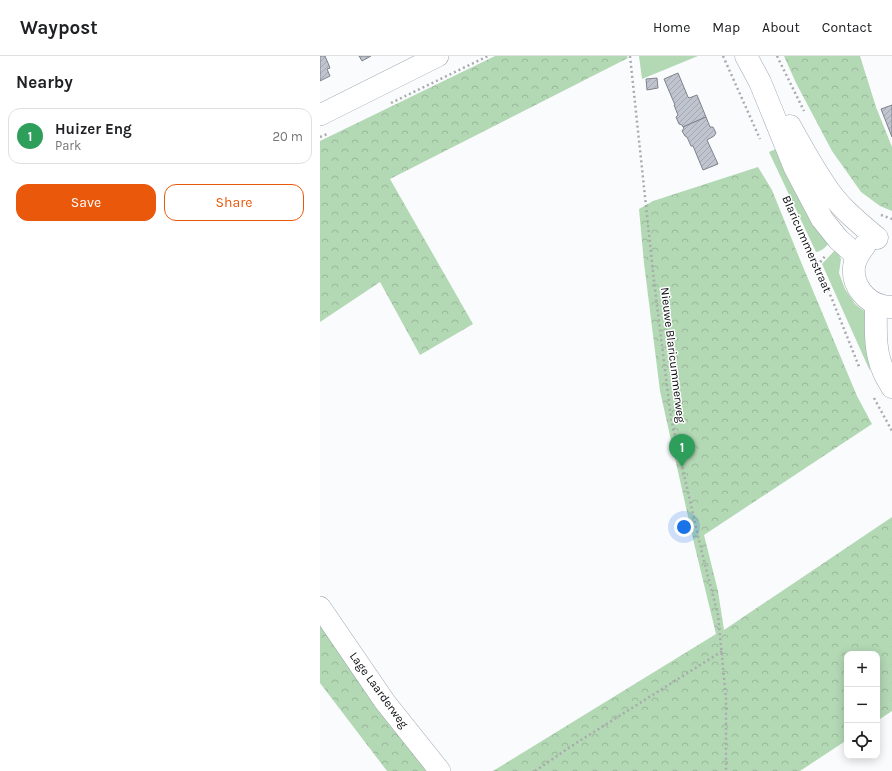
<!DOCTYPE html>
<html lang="en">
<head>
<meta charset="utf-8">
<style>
  body { margin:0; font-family:Karla,sans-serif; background:#f2f2f2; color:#202124 }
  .controls { position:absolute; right:12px; bottom:12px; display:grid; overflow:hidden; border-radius:8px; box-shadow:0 2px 10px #0003 }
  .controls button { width:36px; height:36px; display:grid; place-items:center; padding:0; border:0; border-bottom:1px solid #e0e0e0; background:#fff; color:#202124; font:20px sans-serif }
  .you { position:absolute; left:364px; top:471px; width:14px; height:14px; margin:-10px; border:3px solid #fff; border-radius:50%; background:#1a73e8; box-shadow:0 0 0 6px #1a73e833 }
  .badge { display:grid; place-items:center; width:26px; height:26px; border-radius:50%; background:#ea580c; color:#fff; font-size:13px; font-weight:700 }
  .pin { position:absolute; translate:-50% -33px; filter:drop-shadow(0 1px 2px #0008) }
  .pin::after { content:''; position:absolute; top:21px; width:14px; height:12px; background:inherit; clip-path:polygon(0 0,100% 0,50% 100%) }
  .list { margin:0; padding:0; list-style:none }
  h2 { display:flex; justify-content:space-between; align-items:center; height:52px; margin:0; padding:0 16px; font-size:17px }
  h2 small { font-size:13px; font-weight:400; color:#757577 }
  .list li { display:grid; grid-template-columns:26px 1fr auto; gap:12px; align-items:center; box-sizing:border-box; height:56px; margin:0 8px 8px; padding:0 8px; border:1px solid #e0e0e0; border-radius:12px }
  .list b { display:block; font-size:15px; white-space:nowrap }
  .list p { margin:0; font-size:13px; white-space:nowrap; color:#757577 }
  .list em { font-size:13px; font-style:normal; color:#757577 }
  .actions { display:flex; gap:8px; padding:12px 16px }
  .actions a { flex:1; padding:9px 0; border:1px solid #ea580c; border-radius:12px; text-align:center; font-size:14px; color:#ea580c }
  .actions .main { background:#ea580c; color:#fff }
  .icon { flex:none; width:22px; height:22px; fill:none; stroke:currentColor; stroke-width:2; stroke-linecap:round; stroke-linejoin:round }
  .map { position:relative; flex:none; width:572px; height:715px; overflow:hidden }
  header { display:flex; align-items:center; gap:24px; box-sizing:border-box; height:56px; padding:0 20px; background:#fff; border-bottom:1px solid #e0e0e0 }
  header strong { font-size:19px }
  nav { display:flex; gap:22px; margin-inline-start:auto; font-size:14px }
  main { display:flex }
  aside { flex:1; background:#fff }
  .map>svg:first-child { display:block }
  .green { fill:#b3d8b4 }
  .forest { fill:url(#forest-crowns) }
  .building { fill:url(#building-hatch); stroke:#7e838c }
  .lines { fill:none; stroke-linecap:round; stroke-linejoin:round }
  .minor-casing { stroke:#a1a6b0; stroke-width:22 }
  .secondary-casing { stroke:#a1a6b0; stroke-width:23 }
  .path { stroke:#a9aaad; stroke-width:2.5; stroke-dasharray:2 3; stroke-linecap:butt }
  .minor { stroke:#fff; stroke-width:21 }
  .secondary { stroke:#fff; stroke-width:22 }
  .labels { text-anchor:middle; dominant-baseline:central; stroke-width:3; stroke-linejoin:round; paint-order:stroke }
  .street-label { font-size:12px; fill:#0b0d10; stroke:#fff }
</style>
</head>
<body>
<header>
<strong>Waypost</strong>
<nav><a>Home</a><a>Map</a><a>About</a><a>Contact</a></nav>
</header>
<main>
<aside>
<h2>Nearby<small></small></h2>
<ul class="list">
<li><span class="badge" style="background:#2e9e5b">1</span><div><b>Huizer Eng</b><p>Park</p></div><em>20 m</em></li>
</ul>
<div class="actions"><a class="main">Save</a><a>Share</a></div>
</aside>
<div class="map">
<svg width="572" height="715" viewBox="0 0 572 715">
  <defs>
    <pattern id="forest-crowns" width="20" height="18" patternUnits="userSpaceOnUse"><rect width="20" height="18" fill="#b3d8b4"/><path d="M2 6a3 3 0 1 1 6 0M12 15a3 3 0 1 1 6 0" fill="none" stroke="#99b89a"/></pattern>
    <pattern id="building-hatch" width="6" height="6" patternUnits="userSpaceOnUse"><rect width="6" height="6" fill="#bfc4ce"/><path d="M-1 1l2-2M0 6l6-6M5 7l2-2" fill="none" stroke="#a3a7b0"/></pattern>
  </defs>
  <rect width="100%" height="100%" fill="#fafbfd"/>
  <!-- green -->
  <g class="green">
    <polygon points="319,0 378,0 322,23"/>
    <path d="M458 92 511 185C506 190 503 195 496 196L449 96Z"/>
    <polygon points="516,193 521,203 519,217 525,233 535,248 548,258 547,270 550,315 502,208"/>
  </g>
  <!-- forest -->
  <g class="forest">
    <polygon points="175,0 307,0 308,2 70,123 153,268 100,299 60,226 0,266 0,85"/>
    <polygon points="464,0 540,0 556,51 572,91 572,155 560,150 541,136 512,95 476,27"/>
    <polygon points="438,111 452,134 481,206 537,340 552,368 384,479 398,535 404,574 572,461 572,655 557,665 557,598 527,598 527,684 480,715 173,715 396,578 374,487 340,335 324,207 319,153 333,145"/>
    <polygon points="0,564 109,715 67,715 0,627"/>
  </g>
  <!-- building -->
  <g class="building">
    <polygon points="0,0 5,0 8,7 10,12 7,13 10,20 0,25"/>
    <polygon points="39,0 51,0 42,5"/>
    <polygon points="358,17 368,41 369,42 377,39 386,61 363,71 362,69 359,68 356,61 358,59 354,49 355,49 344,23"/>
    <polygon points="337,22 338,32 327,34 326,23"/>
    <polygon points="572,49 572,81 561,53"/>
    <polygon points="386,61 390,71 393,71 396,77 394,80 387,84 398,108 383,114 373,90 371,90 367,81 365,80 362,75 364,72 363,71"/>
  </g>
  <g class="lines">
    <!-- minor casing -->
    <g class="minor-casing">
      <g id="minor">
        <polyline points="0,59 118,0"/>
        <polyline points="0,551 65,646 120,715"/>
      </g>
    </g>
    <!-- secondary casing -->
    <g class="secondary-casing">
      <g id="secondary">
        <polyline points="426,0 440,26 475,112 502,163 518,183 537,200"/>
        <path d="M470 70C481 90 492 110 505 129 518 150 538 166 557 182"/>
        <path d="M545 189C540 196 535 202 534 211 532 229 545 246 563 250 566 251 569 251 572 251"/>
        <path d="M556 249C556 270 554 294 563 314 565 320 569 325 572 331"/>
      </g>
    </g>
    <!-- path -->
    <g class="path">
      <polyline points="310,0 334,225 351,362 382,497 398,559 406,642 406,715"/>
      <polyline points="403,0 440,83"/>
      <polyline points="457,0 484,55"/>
      <polyline points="71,47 168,0"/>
      <polyline points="0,81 7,78"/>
      <polyline points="467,143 512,243 540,313"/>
      <polyline points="561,159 572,163"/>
      <polyline points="497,210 506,199"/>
      <polyline points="554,342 572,375"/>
      <polyline points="215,715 250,691 404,594"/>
    </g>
    <!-- minor -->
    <use href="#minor" class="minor"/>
    <!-- secondary -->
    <use href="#secondary" class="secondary"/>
  </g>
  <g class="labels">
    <!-- street labels -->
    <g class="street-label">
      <text transform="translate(487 188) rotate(66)">Blaricummerstraat</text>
      <text transform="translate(353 299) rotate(83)">Nieuwe Blaricummerweg</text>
      <text transform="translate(59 634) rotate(54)">Lage Laarderweg</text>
    </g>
  </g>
</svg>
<div class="controls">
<button>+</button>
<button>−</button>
<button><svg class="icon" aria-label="locate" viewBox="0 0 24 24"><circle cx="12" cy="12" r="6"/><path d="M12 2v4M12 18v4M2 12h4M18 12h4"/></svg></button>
</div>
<div class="you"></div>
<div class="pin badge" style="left:362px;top:411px;background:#2e9e5b">1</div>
</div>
</main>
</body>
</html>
